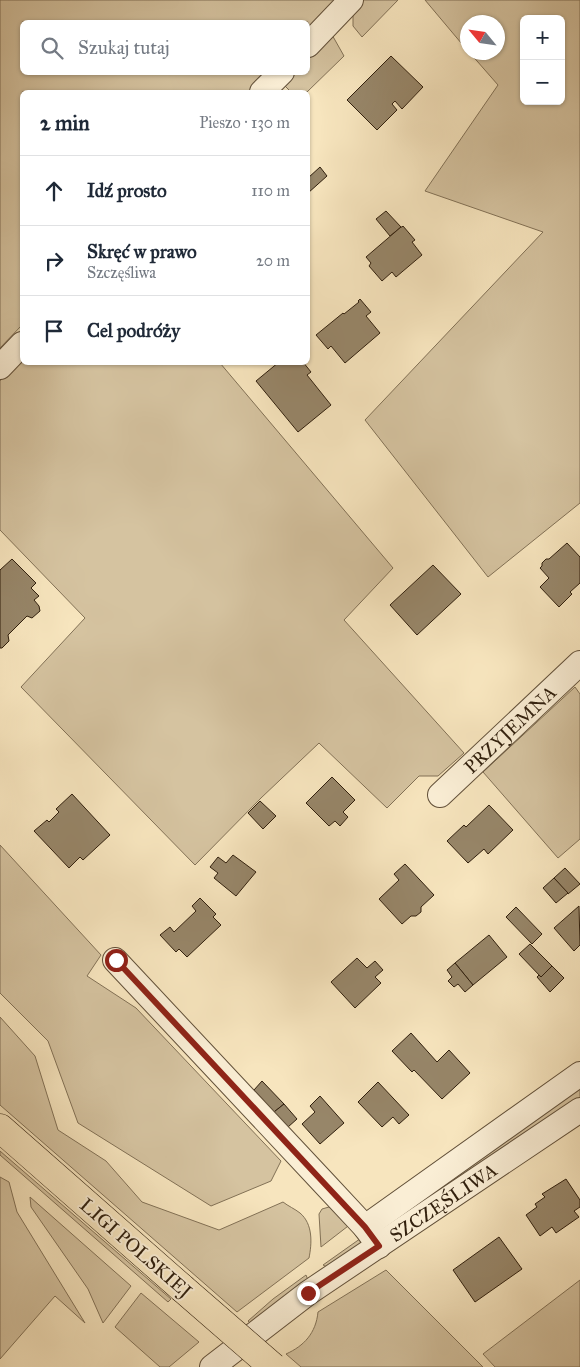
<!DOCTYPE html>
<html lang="pl">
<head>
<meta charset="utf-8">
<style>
  body { margin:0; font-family:"IM FELL Great Primer",serif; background:#f2f2f3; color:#1f2937 }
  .controls { position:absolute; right:15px; top:15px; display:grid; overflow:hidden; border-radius:8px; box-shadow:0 1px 4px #0004 }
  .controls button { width:45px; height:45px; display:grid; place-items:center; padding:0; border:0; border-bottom:1px solid #e0e1e3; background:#fff; color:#1f2937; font:25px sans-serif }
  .compass { position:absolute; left:460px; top:15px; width:45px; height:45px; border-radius:50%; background:#fff; box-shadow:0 1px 4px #0004; rotate:299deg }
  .stop { position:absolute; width:15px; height:15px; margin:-11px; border:4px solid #8f2418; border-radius:50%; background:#fff }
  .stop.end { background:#8f2418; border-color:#fff; box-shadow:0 1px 5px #0008 }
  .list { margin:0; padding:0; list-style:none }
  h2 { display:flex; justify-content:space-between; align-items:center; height:65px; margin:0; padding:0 20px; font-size:21px }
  h2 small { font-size:16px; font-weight:400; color:#747a83 }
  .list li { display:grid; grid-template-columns:32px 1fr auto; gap:15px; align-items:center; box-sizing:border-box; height:70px; padding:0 20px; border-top:1px solid #e0e1e3 }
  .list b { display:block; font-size:19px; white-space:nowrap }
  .list p { margin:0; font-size:16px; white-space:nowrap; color:#747a83 }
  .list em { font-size:16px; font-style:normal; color:#747a83 }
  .icon { flex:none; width:28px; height:28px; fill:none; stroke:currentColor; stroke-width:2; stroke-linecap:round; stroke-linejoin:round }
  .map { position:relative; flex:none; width:580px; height:1367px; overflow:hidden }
  .search { position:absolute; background:#fff; box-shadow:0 1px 4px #0004; left:20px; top:20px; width:290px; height:55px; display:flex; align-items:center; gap:12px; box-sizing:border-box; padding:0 18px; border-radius:8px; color:#747a83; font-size:19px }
  .panel { position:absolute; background:#fff; box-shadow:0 1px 4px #0004; left:20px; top:90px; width:290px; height:275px; border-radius:8px }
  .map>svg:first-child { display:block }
  .green { fill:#d5c3a0; stroke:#827156; fill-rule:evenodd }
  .building { fill:#978669; stroke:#301f0d }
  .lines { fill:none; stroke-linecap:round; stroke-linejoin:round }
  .minor-casing { stroke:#625039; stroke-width:26 }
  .major-casing { stroke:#301f0d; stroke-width:29 }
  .minor { stroke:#faeed5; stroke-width:24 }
  .major { stroke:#f7e5be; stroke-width:28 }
  .major-bridge-casing { stroke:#301f0d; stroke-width:29; stroke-linecap:butt }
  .major-bridge { stroke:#f7e5be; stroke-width:28 }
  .route { stroke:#8f2418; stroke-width:6 }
  .labels { text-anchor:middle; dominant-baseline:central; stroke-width:4; stroke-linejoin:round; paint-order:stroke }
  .street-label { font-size:19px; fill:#301f0d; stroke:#faeed5 }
</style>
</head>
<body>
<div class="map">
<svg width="580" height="1367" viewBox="0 0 580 1367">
  <rect width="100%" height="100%" fill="#f7e5be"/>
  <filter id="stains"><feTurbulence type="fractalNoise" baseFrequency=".004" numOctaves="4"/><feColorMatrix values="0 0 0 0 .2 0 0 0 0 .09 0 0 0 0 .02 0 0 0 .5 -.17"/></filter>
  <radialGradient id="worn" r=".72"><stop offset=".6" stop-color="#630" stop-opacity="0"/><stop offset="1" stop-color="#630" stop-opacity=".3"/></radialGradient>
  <!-- green -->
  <g class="green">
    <polygon points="0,0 344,0 308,37 308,22 22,22 22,72 273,73 253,92 22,92 22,325 0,348"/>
    <polygon points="359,0 398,0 362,37 353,26 353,11"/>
    <path d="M425 0H580V503L488 577 365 420 543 232 425 191 498 85 470 53 498 52V22H468L467 50ZM524 19H561V101H524Z"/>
    <polygon points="331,33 344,56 307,92 291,92 284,85 288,73 308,72 308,52"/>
    <polygon points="22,358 22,362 220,363 393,568 344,620 464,753 438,776 419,776 387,808 319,743 261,798 195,865 21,687 85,618 0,530 0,381"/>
    <polygon points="575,687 580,694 580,839 558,858 483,772"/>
    <polygon points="0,845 101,955 87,976 136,1008 281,1161 271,1181 211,1206 78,1123 48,1041 0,993"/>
    <path d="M0 1017 35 1056 58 1130 106 1161 142 1202 219 1230 283 1202C288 1206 295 1209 300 1213 313 1224 312 1243 309 1258L237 1312 0 1105Z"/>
    <polygon points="580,1084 580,1099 391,1227 386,1221"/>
    <polygon points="0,1151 171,1299 168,1302 0,1155"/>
    <polygon points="0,1177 9,1182 17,1212 85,1323 55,1296 0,1359"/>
    <polygon points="30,1197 131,1286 103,1323 88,1289 31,1207"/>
    <polygon points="329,1207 343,1212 352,1223 321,1247 319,1214 322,1209"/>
    <polygon points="364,1236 363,1243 327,1267 323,1265"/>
    <path d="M386 1270 483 1367H301L286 1354C304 1346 316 1333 318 1312Z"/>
    <polygon points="306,1275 310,1285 252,1325 248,1321 273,1299"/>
    <polygon points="580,1280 580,1367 495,1367 483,1354"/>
    <polygon points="141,1293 199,1342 169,1367 160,1367 115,1327"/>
  </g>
  <!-- building -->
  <g class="building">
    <polygon points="391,56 423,87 402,109 395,101 392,104 397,110 377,130 347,100"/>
    <polygon points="320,167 327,176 308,193 308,178"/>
    <polygon points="386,211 401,227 390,236 376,219"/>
    <polygon points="403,226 415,240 412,242 422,255 396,277 392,272 382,281 369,266 371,263 366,257 401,227 402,227"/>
    <polygon points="360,299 371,312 366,316 380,333 345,363 331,346 328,349 316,335 343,313 344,314 359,302 358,301"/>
    <polygon points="279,362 303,362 311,372 307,375 331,405 298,432 256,381"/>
    <polygon points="567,543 580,557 580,583 570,592 572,594 559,607 540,587 549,578 540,568 542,566 542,563 546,559 549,559"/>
    <polygon points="12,559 36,583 31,588 39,596 34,600 39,606 40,611 32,618 27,616 8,635 9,641 2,648 0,648 0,570"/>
    <polygon points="433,565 461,594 417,635 390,605"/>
    <polygon points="332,777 355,800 343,812 348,817 340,826 335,821 329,826 306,803"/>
    <polygon points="72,794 110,835 83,860 80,857 69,868 34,831 47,820 49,822 59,812 56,809"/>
    <polygon points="260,801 276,816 263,829 248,813"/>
    <polygon points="489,805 513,830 488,854 484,849 468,863 447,841 464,825 466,827"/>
    <polygon points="233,855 256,872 236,896 214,878 218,873 210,867 218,857 226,863"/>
    <polygon points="405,864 434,895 421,907 421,912 416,916 411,916 402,924 379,899 399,880 394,874"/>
    <polygon points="565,868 580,884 568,894 554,878"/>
    <polygon points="554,878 568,893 556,903 543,888"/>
    <polygon points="200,898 216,914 213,917 221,925 187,957 179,949 176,952 160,935 170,927 174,932 196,911 192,906"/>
    <polygon points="579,906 580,945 574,951 554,928"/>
    <polygon points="516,907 542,934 532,944 506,917"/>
    <polygon points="489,935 507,957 473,985 455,963"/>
    <polygon points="530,944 552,966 541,977 519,954"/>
    <polygon points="357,958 367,968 375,961 383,970 375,977 381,983 355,1008 331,982"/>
    <polygon points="455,963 473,985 465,992 458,984 454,987 448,981 452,977 447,970"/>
    <polygon points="552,966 564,978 550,992 537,977 539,975 541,977"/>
    <polygon points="411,1033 437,1062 449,1050 470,1073 442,1099 414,1070 412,1072 392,1051"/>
    <polygon points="262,1081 284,1104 274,1112 254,1090"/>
    <polygon points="378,1082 409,1115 399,1124 393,1117 382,1127 358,1102"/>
    <polygon points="320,1096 344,1123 320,1144 302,1124 315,1112 310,1106"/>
    <polygon points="284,1104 297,1119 288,1127 274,1112"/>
    <polygon points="566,1179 580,1200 580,1207 574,1211 579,1217 556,1233 552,1227 540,1236 526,1215 537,1207 535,1204 545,1197 542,1194"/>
    <polygon points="499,1237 522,1269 475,1302 453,1270"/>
  </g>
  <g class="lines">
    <!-- minor casing -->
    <g class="minor-casing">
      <g id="minor">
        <polyline points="308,45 351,0"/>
        <polyline points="262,92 282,72"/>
        <polyline points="0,367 22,344"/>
        <path id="s1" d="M440 795 580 663"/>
        <polyline points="115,960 323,1182 365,1227 379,1246"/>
        <polyline points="365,1227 580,1074"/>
        <path id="s2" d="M212 1367 308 1293 580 1110"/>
      </g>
    </g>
    <!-- major casing -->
    <g class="major-casing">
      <polyline id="major" points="0,1128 182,1288"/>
    </g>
    <!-- minor -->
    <use href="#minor" class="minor"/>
    <!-- major -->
    <use href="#major" class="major"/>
    <!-- major-bridge casing -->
    <g class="major-bridge-casing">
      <polyline id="major-bridge" points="182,1288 273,1367"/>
    </g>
    <!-- major-bridge -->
    <use href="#major-bridge" class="major-bridge"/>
  </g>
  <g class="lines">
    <!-- route -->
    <polyline class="route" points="116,960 323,1182 365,1227 379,1246 308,1293"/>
  </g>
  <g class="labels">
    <!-- street labels -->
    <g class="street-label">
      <text stroke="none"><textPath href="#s1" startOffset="96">PRZYJEMNA</textPath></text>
      <text stroke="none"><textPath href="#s2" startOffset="284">SZCZĘŚLIWA</textPath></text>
      <text transform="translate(136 1248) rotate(41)">LIGI POLSKIEJ</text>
    </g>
  </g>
  <rect width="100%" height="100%" filter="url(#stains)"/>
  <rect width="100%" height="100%" fill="url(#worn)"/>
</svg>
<div class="controls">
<button>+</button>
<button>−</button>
</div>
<svg class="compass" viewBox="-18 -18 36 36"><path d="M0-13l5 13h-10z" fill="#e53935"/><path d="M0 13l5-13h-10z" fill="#747a83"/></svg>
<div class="stop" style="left:116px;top:960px"></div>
<div class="stop end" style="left:308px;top:1293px"></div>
<div class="search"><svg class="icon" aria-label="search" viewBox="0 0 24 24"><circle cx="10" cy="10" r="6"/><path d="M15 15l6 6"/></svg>Szukaj tutaj</div>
<section class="panel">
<h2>2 min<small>Pieszo · 130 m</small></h2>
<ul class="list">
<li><svg class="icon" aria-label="ahead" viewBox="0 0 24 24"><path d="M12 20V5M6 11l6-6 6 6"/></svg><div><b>Idź prosto</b></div><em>110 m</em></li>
<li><svg class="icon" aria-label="right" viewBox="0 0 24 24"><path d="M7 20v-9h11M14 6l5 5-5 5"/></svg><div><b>Skręć w prawo</b><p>Szczęśliwa</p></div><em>20 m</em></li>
<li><svg class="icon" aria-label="arrive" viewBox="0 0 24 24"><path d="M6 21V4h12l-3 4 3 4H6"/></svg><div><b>Cel podróży</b></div></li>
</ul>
</section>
</div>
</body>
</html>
